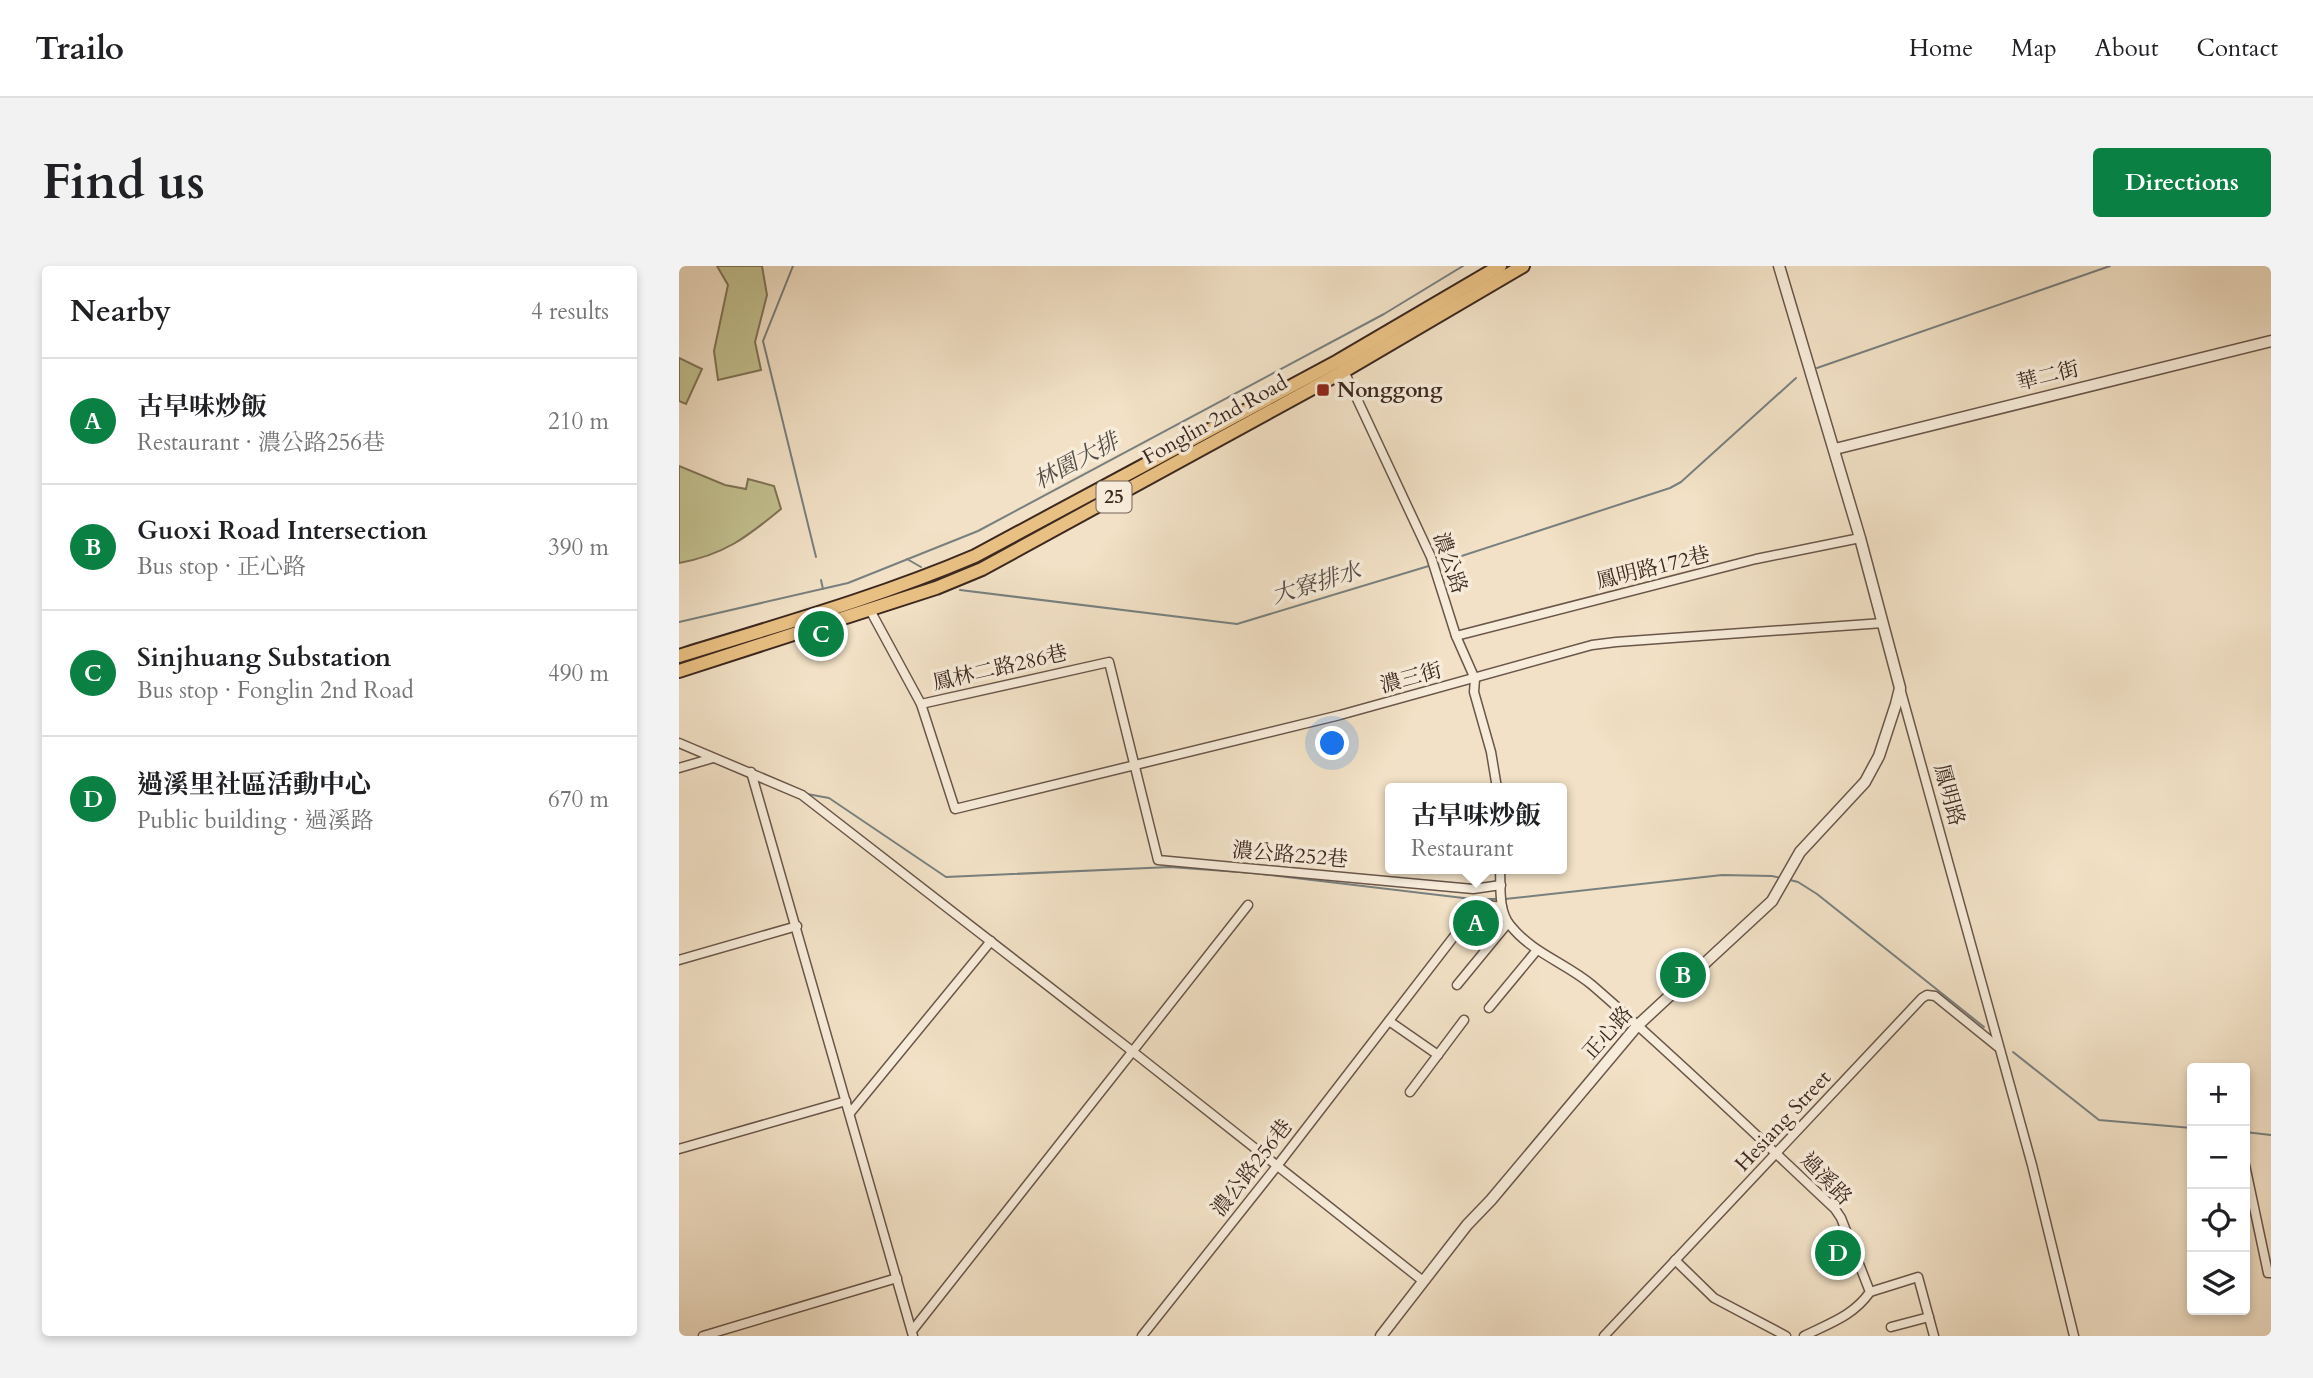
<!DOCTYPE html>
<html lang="en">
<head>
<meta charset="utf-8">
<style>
  body { margin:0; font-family:Cardo,"Noto Serif TC",serif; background:#f2f2f2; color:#202124 }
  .controls { position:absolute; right:21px; bottom:21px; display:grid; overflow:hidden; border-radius:7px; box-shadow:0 4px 10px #0003 }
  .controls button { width:63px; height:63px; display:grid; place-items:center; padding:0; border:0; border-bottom:2px solid #e0e0e0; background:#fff; color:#202124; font:35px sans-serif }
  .you { position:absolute; left:654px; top:478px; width:24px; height:24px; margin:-18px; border:5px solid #fff; border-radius:50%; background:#1a73e8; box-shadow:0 0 0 10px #1a73e833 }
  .badge { display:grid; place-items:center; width:46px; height:46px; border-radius:50%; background:#0b8043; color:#fff; font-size:23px; font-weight:700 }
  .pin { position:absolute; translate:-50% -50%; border:4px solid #fff; box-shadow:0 2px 7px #0006 }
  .popup { position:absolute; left:706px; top:517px; width:182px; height:91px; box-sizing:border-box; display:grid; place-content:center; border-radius:7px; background:#fff; filter:drop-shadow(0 2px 5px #0005); font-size:23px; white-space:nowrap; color:#757577 }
  .popup b { font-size:26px; color:#202124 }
  .popup::after { content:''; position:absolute; left:50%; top:100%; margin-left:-14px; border:14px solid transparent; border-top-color:#fff }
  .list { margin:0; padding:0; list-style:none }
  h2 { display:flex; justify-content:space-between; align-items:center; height:91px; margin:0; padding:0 28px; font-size:30px }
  h2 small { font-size:23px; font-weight:400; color:#757577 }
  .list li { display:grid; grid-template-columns:46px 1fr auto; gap:21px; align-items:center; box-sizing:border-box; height:126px; padding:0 28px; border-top:2px solid #e0e0e0 }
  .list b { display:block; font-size:26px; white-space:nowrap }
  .list p { margin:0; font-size:23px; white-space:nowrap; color:#757577 }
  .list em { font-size:23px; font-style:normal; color:#757577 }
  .icon { flex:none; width:38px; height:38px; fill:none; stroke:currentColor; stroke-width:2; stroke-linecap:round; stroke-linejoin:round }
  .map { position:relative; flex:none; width:1592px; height:1070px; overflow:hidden; border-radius:7px }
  header { display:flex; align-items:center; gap:42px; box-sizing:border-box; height:98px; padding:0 35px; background:#fff; border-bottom:2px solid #e0e0e0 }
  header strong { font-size:33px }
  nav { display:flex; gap:38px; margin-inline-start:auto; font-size:24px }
  .intro { display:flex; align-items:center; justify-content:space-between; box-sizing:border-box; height:168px; padding:0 42px }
  h1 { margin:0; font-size:49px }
  .button { padding:18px 32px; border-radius:7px; background:#0b8043; color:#fff; font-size:24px; font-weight:700 }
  main { display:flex; gap:42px; padding:0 42px }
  aside { flex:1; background:#fff; border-radius:7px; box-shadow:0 4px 10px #0003 }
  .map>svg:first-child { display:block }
  .green { fill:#c3c190; stroke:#807458; stroke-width:2 }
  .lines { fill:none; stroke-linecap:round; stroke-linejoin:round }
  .stream { stroke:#78807f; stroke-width:2 }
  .minor-casing { stroke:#6a564a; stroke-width:11 }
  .tertiary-casing { stroke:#6a564a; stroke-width:13 }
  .primary-casing { stroke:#3c2820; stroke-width:16 }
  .minor { stroke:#f7ecda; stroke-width:8 }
  .tertiary { stroke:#f7ecda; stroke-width:10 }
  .primary { stroke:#e9c083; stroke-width:12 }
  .poi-dot { fill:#8f2418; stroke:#f7ecda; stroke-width:2.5 }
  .labels { text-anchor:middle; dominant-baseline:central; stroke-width:7; stroke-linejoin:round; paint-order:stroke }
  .shield { fill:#f7ecda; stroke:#746358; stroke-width:2 }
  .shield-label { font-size:19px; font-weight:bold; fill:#3c2820 }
  .street-label { font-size:21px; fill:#3c2820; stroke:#f7ecda }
  .poi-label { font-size:21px; font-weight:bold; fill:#3c2820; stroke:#f7ecda; text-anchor:start }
  .water-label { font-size:23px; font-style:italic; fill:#554d48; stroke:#f7ecda }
</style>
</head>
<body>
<header>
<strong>Trailo</strong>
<nav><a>Home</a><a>Map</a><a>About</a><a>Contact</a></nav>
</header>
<div class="intro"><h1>Find us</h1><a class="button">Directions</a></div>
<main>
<aside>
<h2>Nearby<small>4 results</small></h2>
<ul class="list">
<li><span class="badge">A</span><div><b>古早味炒飯</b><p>Restaurant · 濃公路256巷</p></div><em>210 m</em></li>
<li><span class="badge">B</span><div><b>Guoxi Road Intersection</b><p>Bus stop · 正心路</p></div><em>390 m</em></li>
<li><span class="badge">C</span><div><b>Sinjhuang Substation</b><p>Bus stop · Fonglin 2nd Road</p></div><em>490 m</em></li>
<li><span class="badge">D</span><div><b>過溪里社區活動中心</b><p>Public building · 過溪路</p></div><em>670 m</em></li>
</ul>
</aside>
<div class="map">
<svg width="1592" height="1070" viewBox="0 0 1592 1070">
  <rect width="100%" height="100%" fill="#f2e1c6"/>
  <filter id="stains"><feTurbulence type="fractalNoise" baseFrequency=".00286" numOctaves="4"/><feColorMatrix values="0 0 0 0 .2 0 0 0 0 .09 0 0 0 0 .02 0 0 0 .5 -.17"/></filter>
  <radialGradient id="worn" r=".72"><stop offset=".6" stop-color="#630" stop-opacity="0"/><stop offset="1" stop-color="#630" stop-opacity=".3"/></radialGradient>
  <!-- green -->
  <g class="green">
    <polygon points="38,0 83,0 88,29 76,76 82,104 39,114 35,85 49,19"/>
    <polygon points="0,92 23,103 7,138 0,135"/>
    <path d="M0 200 46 219 67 223 69 213 95 220 102 243C68 271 45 289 0 297Z"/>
  </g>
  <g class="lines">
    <!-- stream -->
    <g class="stream">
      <polyline points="114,0 84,75 137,291"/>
      <polyline points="1138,102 1431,0"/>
      <polyline points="228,293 242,301"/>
      <polyline points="758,298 991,222 1002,216 1117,112"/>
      <polyline points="142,314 144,323"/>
      <polyline points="281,324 558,358 753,299"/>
      <polyline points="0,356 169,317 299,265 705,48 784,0"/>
      <polyline points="128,528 150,532 267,611 491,601 574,607 793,633 820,633"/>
      <polyline points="1111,614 1119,616 1138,628 1305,761"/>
      <polyline points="826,633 1043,609 1093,610 1102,612"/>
      <polyline points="1334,786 1420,854 1513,862"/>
      <polyline points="1566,866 1592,869"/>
    </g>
    <!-- minor casing -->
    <g class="minor-casing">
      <g id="minor">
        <polyline points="664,103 752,291 777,370 796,413 795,426 812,486 818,522"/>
        <polyline points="191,344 242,438 430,396 479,594 794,623 822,619"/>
        <polyline points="777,370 1077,293 1181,272"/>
        <polyline points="1221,422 1353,899 1395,1070"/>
        <polyline points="242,438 276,543 661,449 913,379 937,376 1204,357"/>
        <polyline points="0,477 123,529 453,785 744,1015"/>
        <polyline points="0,502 34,492"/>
        <polyline points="72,506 234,1070"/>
        <path d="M821 603C822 621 819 644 831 659 853 687 887 697 913 719 996 791 1076 868 1156 943L1162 952 1191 1026C1174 1050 1151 1057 1125 1070"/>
        <polyline points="0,694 118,660"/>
        <polyline points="778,719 829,657"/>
        <polyline points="810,742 858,684"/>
        <polyline points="710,755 759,789"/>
        <polyline points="731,826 785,754"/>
        <polyline points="171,847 312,675"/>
        <polyline points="0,883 167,835"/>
        <polyline points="1566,899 1589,1007 1592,1007"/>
        <polyline points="996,994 1035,1032 1107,1070"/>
        <polyline points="1191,1026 1239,1011 1255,1070"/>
        <polyline points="1212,1061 1250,1051"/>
        <polyline points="233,1065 569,639"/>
        <polyline points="24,1070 218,1012"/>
        <polyline points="463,1070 598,900 800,638 823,641"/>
        <polyline points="925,1070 1243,732 1248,729 1256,730 1319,781"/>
      </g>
    </g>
    <!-- tertiary casing -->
    <g class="tertiary-casing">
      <g id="tertiary">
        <polyline points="1156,183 1592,75"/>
        <polyline points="702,1070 788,959 812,934 958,760 1093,635 1121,586 1186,516 1200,490 1217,438 1221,422 1181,272 1100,0"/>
      </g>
    </g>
    <!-- primary casing -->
    <g class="primary-casing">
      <g id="primary">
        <path d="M0 390C100 359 200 331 296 290L659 95 821 0"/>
        <polyline points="0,405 257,322 303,303 665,105 844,0"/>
      </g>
    </g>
    <!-- minor -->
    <use href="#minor" class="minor"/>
    <!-- tertiary -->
    <use href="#tertiary" class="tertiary"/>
    <!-- primary -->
    <use href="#primary" class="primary"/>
  </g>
  <!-- markers -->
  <rect class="poi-dot" x="637" y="117" width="14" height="14" rx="3.5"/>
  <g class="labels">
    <!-- shield labels -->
    <rect class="shield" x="417.5" y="215.5" width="35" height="31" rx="5"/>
    <g class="shield-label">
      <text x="435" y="231">25</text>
    </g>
    <!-- street labels -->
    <g class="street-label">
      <text transform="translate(1369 110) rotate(-14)">華二街</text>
      <text transform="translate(536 154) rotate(-29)">Fonglin 2nd Road</text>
      <text transform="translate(771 297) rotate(71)">濃公路</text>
      <text transform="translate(974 302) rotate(-14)">鳳明路172巷</text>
      <text transform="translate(321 402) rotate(-13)">鳳林二路286巷</text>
      <text transform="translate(732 412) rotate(-15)">濃三街</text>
      <text transform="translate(1270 529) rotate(75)">鳳明路</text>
      <text transform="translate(611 589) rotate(5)">濃公路252巷</text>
      <text transform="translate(929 767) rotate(-48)">正心路</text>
      <text transform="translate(1104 855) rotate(-47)">Hesiang Street</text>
      <text transform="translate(573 902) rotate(-52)">濃公路256巷</text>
      <text transform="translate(1147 913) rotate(46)">過溪路</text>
    </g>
    <!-- poi labels -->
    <g class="poi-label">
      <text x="658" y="124">Nonggong</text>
    </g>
    <!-- water labels -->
    <g class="water-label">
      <text transform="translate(397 195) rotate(-28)">林園大排</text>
      <text transform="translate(637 317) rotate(-17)">大寮排水</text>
    </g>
  </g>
  <rect width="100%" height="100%" filter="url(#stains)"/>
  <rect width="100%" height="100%" fill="url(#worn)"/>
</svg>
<div class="controls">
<button>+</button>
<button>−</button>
<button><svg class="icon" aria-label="locate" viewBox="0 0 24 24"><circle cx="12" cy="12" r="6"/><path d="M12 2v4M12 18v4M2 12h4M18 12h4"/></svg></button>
<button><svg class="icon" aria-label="layers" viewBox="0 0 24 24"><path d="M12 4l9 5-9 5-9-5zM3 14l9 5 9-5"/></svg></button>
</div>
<div class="you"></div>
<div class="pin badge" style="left:797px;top:657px">A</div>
<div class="popup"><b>古早味炒飯</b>Restaurant</div>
<div class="pin badge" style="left:1004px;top:709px">B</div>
<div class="pin badge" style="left:142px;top:368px">C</div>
<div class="pin badge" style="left:1159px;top:987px">D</div>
</div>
</main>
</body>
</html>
